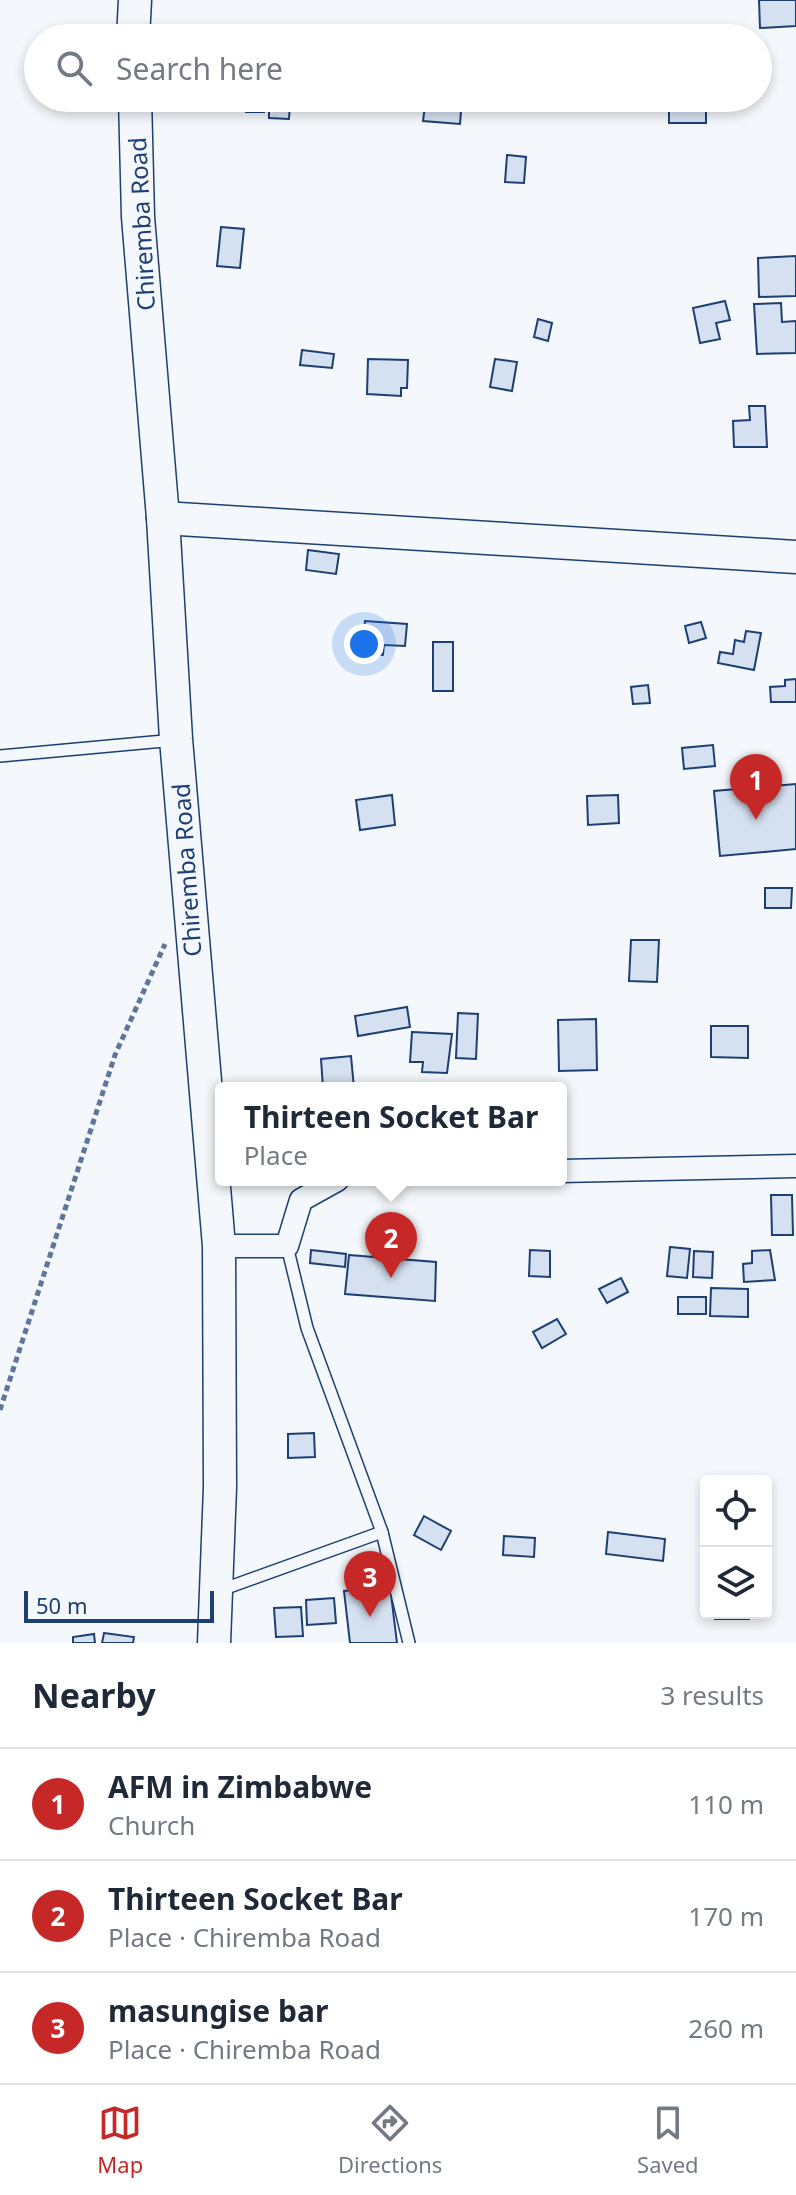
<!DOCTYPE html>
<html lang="en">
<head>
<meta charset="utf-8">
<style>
  body { margin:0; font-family:"Noto Sans",sans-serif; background:#f6f6f7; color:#1f2937 }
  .controls { position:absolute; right:24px; bottom:24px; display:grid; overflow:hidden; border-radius:8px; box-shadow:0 4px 12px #0003 }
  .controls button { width:72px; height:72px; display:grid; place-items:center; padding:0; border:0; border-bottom:2px solid #e0e1e3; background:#fff; color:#1f2937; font:40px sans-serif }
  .scale { position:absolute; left:24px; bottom:20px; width:190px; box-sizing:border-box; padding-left:8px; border:4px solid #1d3f73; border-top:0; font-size:22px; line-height:28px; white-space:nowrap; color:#1d3f73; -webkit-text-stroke:6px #f4f7fb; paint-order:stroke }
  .you { position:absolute; left:364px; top:644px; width:28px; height:28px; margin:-20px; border:6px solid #fff; border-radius:50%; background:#1a73e8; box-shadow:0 0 0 12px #1a73e833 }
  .badge { display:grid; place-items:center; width:52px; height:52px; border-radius:50%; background:#c62828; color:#fff; font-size:26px; font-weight:700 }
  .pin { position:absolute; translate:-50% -66px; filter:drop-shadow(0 2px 4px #0008) }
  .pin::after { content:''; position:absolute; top:42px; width:28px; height:24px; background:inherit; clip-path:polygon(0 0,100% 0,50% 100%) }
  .popup { position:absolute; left:215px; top:1082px; width:352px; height:104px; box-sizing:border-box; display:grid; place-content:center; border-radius:8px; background:#fff; filter:drop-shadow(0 2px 6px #0005); font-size:26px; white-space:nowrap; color:#747a83 }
  .popup b { font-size:30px; color:#1f2937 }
  .popup::after { content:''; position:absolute; left:50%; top:100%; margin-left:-16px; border:16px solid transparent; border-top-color:#fff }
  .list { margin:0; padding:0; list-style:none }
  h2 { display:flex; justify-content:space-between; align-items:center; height:104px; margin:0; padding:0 32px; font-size:34px }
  h2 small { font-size:26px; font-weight:400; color:#747a83 }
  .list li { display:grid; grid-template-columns:52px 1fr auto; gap:24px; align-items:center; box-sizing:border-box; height:112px; padding:0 32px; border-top:2px solid #e0e1e3 }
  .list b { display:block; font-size:30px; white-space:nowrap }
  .list p { margin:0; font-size:26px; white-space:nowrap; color:#747a83 }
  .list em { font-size:26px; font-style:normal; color:#747a83 }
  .icon { flex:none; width:44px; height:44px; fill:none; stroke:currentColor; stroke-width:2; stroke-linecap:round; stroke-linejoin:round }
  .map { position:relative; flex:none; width:796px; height:1643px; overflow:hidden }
  .search { position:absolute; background:#fff; box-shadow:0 4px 12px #0003; left:24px; right:24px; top:24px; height:88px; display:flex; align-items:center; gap:20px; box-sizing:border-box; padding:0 28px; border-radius:44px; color:#747a83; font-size:30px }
  .sheet { height:440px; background:#fff }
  nav { display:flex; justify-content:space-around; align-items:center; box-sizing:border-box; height:112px; border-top:2px solid #e0e1e3; background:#fff; font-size:22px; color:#747a83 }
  nav a { display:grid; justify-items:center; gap:4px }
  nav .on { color:#c62828 }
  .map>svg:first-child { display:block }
  .building { fill:#d5e0f0; stroke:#1d3f73; stroke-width:2 }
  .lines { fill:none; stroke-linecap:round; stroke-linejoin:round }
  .lane-casing { stroke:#1d3f73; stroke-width:14 }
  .street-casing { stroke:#1d3f73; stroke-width:25 }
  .secondary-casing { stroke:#1d3f73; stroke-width:35 }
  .path { stroke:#5e769c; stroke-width:5; stroke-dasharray:6 4; stroke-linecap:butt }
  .lane { stroke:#f4f7fb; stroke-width:11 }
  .street { stroke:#f4f7fb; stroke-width:22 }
  .secondary { stroke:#f4f7fb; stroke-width:32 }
  .labels { text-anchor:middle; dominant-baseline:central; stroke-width:6; stroke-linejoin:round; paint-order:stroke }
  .street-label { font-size:24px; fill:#1d3f73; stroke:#f4f7fb }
</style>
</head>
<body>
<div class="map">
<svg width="796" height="1643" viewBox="0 0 796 1643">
  <rect width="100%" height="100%" fill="#f4f7fb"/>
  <!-- building -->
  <g class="building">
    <polygon points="759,0 796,0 796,26 760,28"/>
    <polygon points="537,29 578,30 577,38 537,38"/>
    <polygon points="247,98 264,98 264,112 246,112"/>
    <polygon points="426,98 462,98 460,124 423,121"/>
    <rect x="669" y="98" width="37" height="25"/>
    <polygon points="269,103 290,103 289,119 269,118"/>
    <polygon points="507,155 526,157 524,183 505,182"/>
    <polygon points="221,227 244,229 240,268 217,266"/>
    <polygon points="796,256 796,296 759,297 758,258"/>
    <polygon points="725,301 730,320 716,323 720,339 700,343 693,308"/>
    <polygon points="781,303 782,322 796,321 796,353 757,354 754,304"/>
    <polygon points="538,319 552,323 548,341 534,337"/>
    <polygon points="302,350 334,354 332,368 300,365"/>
    <polygon points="368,359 408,360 407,388 401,388 401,396 367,394"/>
    <polygon points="495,359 517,362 512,391 490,387"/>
    <polygon points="749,406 765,406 767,447 734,447 733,421 750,420"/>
    <polygon points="308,550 339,554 336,574 306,570"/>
    <polygon points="365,621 407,624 405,646 384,645 383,655 362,653"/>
    <polygon points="701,622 706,638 689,643 685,626"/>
    <polygon points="746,631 761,633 754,670 718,663 720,652 733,654 735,640 744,642"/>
    <rect x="433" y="642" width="20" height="49"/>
    <polygon points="796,679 796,702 771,702 770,687 785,686 785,680"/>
    <polygon points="648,685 650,703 633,704 631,687"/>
    <polygon points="713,745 715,766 684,769 682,748"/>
    <polygon points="796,784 796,849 720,856 714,791"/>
    <polygon points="392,795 395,825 360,830 356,800"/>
    <polygon points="618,795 619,823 588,825 587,796"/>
    <polygon points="765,888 792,888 791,908 765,908"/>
    <polygon points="631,940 659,940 657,982 629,981"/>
    <polygon points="407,1007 410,1027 358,1036 355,1016"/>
    <polygon points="458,1013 478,1014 476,1059 456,1058"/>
    <polygon points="596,1019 597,1070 559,1071 558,1020"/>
    <polygon points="711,1026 748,1026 748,1058 711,1057"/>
    <polygon points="412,1032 452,1034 447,1073 422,1072 423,1062 410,1062"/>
    <polygon points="351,1056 354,1088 323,1088 321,1059"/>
    <polygon points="771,1195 792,1195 793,1235 772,1235"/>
    <polygon points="670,1247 690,1249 687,1278 667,1276"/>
    <polygon points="311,1250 346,1254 345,1267 310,1263"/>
    <polygon points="530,1250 550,1251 550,1277 529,1276"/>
    <polygon points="770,1250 775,1280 744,1282 743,1264 752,1263 752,1251"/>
    <polygon points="694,1251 713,1252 712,1278 693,1277"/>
    <polygon points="349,1255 436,1262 435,1301 345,1294"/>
    <polygon points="621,1278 628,1292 607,1303 599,1289"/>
    <polygon points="711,1288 748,1289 748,1317 710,1316"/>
    <rect x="678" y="1297" width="28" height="17"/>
    <polygon points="557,1319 566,1334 542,1348 533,1332"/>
    <polygon points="314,1433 315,1457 288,1458 288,1434"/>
    <polygon points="424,1516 451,1531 441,1550 414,1535"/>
    <polygon points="608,1532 665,1539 663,1561 606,1554"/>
    <polygon points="504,1536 535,1538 534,1557 503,1555"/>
    <polygon points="390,1586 397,1643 350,1643 344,1591"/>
    <polygon points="334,1598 336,1623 307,1625 306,1600"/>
    <polygon points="301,1607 303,1636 276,1637 274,1608"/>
    <rect x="715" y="1613" width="34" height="6"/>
    <polygon points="104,1633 134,1637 133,1643 102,1643"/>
    <polygon points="94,1634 95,1643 73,1643 73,1637"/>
  </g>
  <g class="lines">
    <!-- lane casing -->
    <g class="lane-casing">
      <g id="lane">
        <polyline points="0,756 175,740"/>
        <polyline points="287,1246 307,1328 382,1532 409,1643"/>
        <polyline points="221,1590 382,1532"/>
      </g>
    </g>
    <!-- street casing -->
    <g class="street-casing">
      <g id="street">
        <polyline points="561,1171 796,1166"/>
        <polyline points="219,1246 287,1246 301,1200 337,1180"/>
      </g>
    </g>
    <!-- secondary casing -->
    <g class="secondary-casing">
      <g id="secondary">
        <polyline points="133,38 135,0"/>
        <polyline points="135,98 138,217 163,518 176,739 219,1246 220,1487 214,1643"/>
        <polyline points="163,518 796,557"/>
      </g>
    </g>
    <!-- path -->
    <polyline class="path" points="0,1410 115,1055 165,944"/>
    <!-- lane -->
    <use href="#lane" class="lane"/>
    <!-- street -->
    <use href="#street" class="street"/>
    <!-- secondary -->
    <use href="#secondary" class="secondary"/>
  </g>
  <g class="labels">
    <!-- street labels -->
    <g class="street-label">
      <text transform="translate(141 224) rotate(-93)">Chiremba Road</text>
      <text transform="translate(186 870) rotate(-94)">Chiremba Road</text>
    </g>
  </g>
</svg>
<div class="controls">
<button><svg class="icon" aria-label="locate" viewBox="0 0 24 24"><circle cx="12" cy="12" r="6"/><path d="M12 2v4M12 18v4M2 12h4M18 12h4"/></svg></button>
<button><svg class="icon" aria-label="layers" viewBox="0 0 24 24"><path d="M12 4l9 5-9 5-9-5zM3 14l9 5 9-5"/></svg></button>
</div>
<div class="scale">50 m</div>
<div class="you"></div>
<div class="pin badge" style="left:756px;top:820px">1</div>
<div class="pin badge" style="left:391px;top:1278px">2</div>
<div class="popup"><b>Thirteen Socket Bar</b>Place</div>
<div class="pin badge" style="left:370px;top:1617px">3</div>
<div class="search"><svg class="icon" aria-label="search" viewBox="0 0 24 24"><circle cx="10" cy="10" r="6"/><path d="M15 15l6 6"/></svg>Search here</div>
</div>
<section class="sheet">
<h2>Nearby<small>3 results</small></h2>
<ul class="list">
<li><span class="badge">1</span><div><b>AFM in Zimbabwe</b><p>Church</p></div><em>110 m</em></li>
<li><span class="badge">2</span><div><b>Thirteen Socket Bar</b><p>Place · Chiremba Road</p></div><em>170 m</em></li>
<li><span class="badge">3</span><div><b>masungise bar</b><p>Place · Chiremba Road</p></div><em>260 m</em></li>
</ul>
</section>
<nav>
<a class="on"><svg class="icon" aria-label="map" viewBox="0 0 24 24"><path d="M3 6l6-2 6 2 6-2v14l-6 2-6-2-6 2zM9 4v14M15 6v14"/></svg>Map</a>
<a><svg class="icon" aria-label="directions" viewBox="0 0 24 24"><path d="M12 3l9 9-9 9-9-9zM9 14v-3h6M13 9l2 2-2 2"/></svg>Directions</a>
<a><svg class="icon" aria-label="saved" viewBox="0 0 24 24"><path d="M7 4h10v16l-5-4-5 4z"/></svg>Saved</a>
</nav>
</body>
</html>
